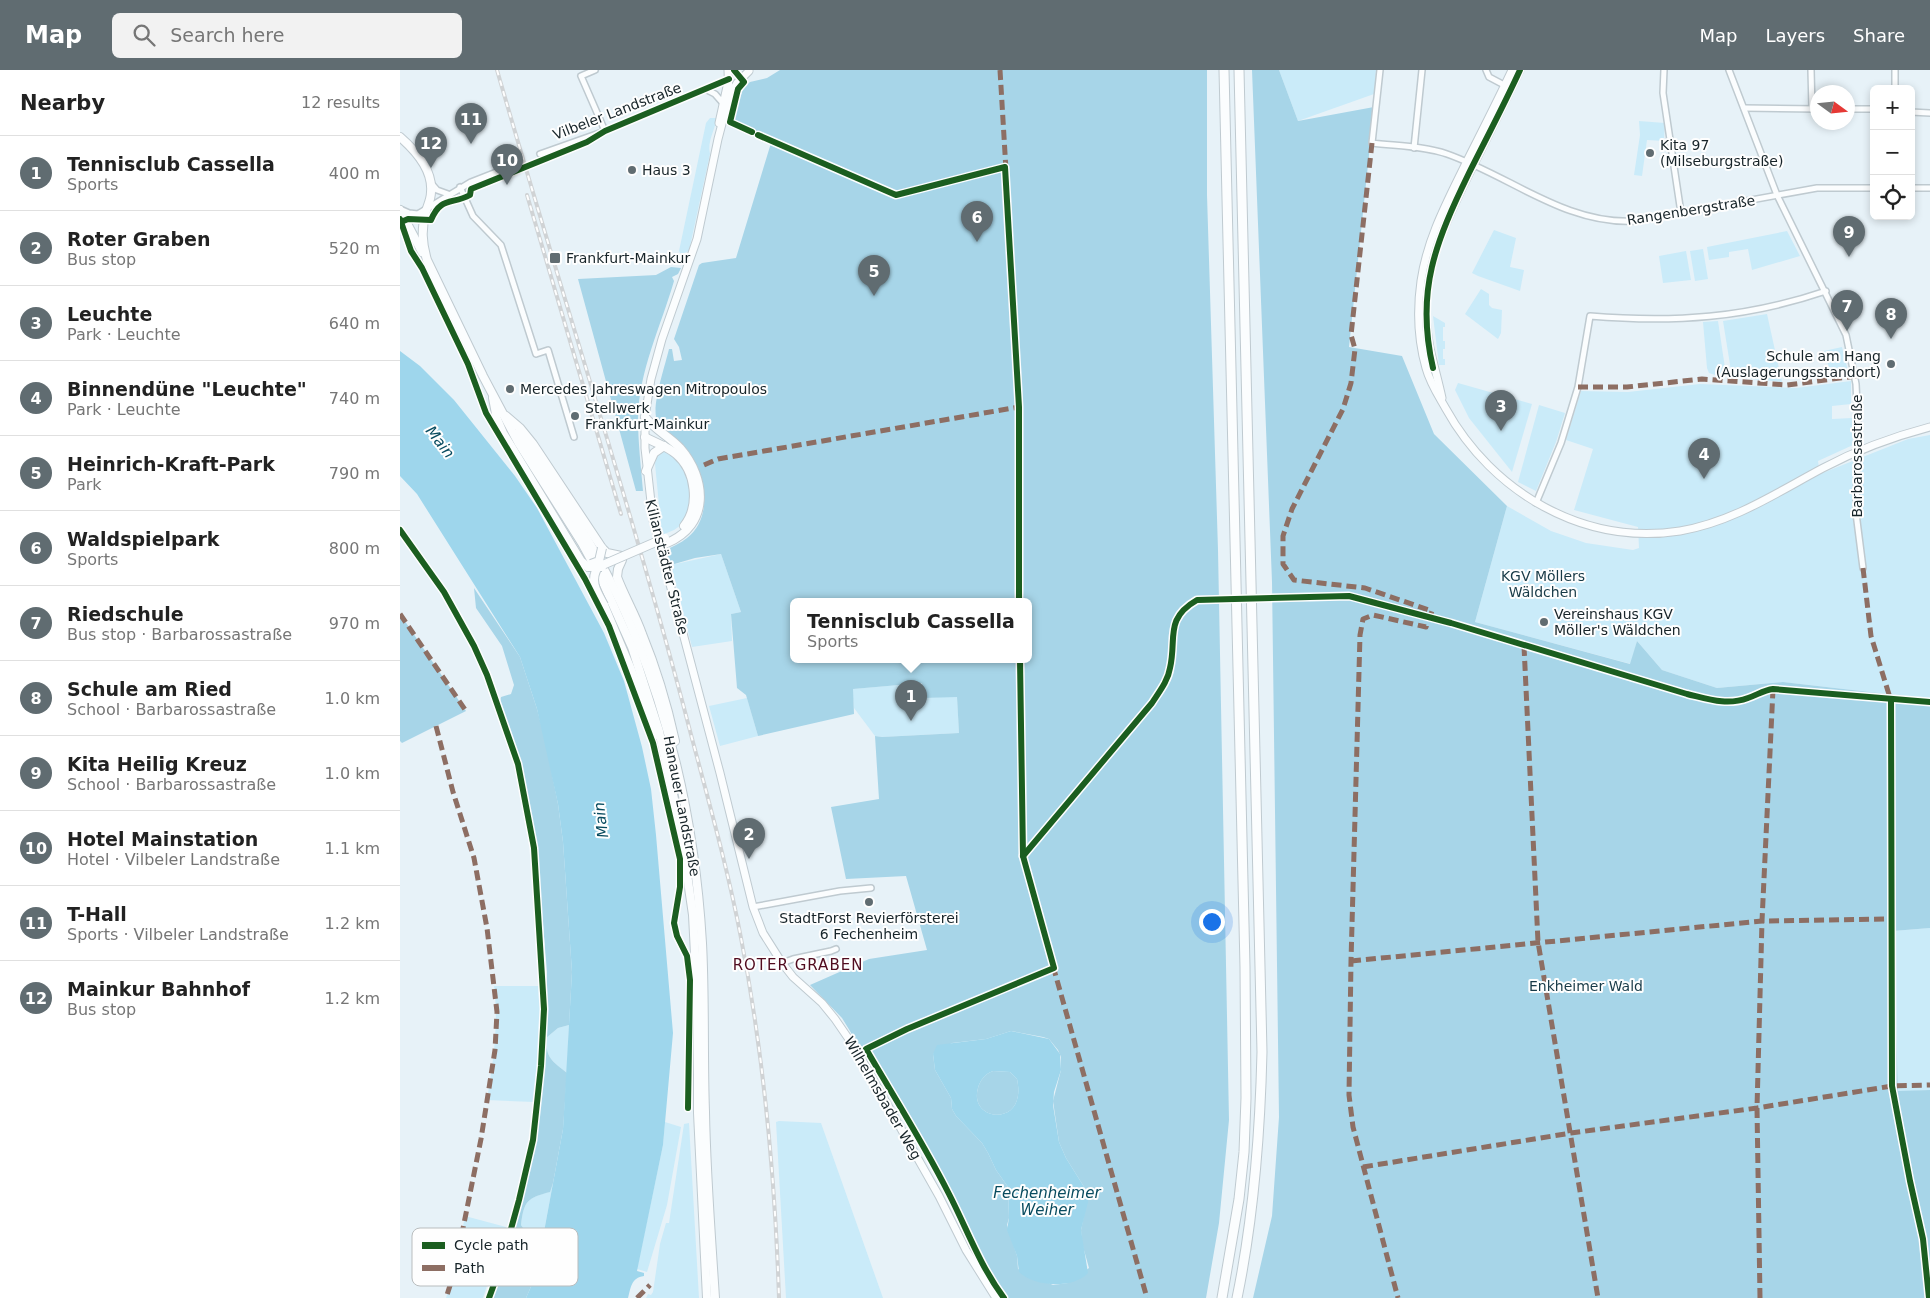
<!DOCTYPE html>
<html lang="en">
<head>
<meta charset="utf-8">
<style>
  body { margin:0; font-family:"DejaVu Sans",sans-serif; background:#f2f2f2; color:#222 }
  .controls { position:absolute; right:15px; top:15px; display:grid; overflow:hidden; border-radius:8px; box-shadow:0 2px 8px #0003 }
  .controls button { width:45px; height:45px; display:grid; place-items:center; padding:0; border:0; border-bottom:1px solid #e0e0e0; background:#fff; color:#222; font:25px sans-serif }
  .compass { position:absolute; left:1410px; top:15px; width:45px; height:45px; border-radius:50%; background:#fff; box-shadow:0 2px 8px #0003; rotate:105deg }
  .you { position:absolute; left:811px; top:851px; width:18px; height:18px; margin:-12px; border:4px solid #fff; border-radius:50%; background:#1a73e8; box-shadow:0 0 0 8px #1a73e833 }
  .badge { display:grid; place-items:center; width:32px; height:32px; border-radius:50%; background:#606c71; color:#fff; font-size:16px; font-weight:700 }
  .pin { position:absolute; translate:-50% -41px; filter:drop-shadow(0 1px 2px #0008) }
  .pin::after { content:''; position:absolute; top:26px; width:18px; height:15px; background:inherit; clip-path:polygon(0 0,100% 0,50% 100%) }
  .popup { position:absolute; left:390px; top:528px; width:242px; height:65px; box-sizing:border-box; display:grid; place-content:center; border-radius:8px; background:#fff; filter:drop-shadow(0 1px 4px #0005); font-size:16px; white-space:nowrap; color:#767676 }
  .popup b { font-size:19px; color:#222 }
  .popup::after { content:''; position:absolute; left:50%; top:100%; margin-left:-10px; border:10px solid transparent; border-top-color:#fff }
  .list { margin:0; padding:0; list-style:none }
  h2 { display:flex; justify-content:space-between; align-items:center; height:65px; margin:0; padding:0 20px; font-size:21px }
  h2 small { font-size:16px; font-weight:400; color:#767676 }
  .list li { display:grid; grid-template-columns:32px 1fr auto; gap:15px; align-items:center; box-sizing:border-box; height:75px; padding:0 20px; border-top:1px solid #e0e0e0 }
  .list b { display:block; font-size:19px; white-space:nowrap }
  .list p { margin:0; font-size:16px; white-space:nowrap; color:#767676 }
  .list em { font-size:16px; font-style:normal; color:#767676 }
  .icon { flex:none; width:28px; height:28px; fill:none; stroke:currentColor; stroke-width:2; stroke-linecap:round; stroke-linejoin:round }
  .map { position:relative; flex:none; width:1530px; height:1228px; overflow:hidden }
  header { display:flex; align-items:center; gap:30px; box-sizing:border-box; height:70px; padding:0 25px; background:#606c71; color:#fff }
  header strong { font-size:24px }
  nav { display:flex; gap:28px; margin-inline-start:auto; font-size:18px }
  .search { width:350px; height:45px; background:#f2f2f2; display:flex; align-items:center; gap:12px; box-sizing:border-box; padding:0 18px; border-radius:8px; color:#767676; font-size:19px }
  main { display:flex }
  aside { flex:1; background:#fff }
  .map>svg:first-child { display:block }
  .green { fill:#caebf9 }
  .forest { fill:#a7d5e8; fill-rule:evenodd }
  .water { fill:#9ed6ec; fill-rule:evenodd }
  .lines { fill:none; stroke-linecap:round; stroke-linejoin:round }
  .street-casing { stroke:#bfcad0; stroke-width:8 }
  .secondary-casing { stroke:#bfcad0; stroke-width:9 }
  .primary-casing { stroke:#bfcad0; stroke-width:10 }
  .highway-casing { stroke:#bfcad0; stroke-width:11 }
  .street { stroke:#fbfdfe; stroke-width:5 }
  .secondary { stroke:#fbfdfe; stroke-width:7 }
  .primary { stroke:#fbfdfe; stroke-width:8 }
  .highway { stroke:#fbfdfe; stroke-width:9 }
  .rail-casing { stroke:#d0d3d5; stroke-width:4 }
  .rail { stroke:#fefefe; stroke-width:2; stroke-dasharray:5.5; stroke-linecap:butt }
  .primary-bridge-casing { stroke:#bfcad0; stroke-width:10; stroke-linecap:butt }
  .primary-bridge { stroke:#fbfdfe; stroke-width:8 }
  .quiet { stroke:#8d6e63; stroke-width:5; stroke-dasharray:10 5; stroke-linecap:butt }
  .cycleway-casing { stroke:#fefefe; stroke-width:9 }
  .cycleway { stroke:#1b5e20; stroke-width:6 }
  .poi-dot { fill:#606c71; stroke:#fefefe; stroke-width:2 }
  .labels { text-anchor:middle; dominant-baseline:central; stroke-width:4; stroke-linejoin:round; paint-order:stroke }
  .street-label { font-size:14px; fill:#172429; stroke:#fefefe }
  .poi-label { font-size:14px; fill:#172429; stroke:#fefefe; text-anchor:start }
  .park-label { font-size:14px; fill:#173a47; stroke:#fefefe }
  .water-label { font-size:15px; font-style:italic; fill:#084b5f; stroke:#fefefe }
  .neighbourhood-label { font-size:15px; letter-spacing:1px; fill:#500b1f; stroke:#fefefe }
  .key { fill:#fefefe; stroke:#b9bdbe; stroke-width:1 }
  .key-label { font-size:14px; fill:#172429 }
</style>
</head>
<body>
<header>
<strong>Map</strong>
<div class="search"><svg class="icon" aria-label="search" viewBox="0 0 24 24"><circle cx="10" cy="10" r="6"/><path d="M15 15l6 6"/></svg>Search here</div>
<nav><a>Map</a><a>Layers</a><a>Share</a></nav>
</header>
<main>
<aside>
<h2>Nearby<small>12 results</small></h2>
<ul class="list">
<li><span class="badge">1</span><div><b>Tennisclub Cassella</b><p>Sports</p></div><em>400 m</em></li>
<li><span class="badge">2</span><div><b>Roter Graben</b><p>Bus stop</p></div><em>520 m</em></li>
<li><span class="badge">3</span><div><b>Leuchte</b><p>Park · Leuchte</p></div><em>640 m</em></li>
<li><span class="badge">4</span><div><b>Binnendüne &quot;Leuchte&quot;</b><p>Park · Leuchte</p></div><em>740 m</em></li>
<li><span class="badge">5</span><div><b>Heinrich-Kraft-Park</b><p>Park</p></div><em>790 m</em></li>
<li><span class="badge">6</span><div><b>Waldspielpark</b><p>Sports</p></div><em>800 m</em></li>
<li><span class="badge">7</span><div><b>Riedschule</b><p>Bus stop · Barbarossastraße</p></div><em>970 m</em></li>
<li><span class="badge">8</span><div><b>Schule am Ried</b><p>School · Barbarossastraße</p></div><em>1.0 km</em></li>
<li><span class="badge">9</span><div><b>Kita Heilig Kreuz</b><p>School · Barbarossastraße</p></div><em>1.0 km</em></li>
<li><span class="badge">10</span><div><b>Hotel Mainstation</b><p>Hotel · Vilbeler Landstraße</p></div><em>1.1 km</em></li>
<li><span class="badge">11</span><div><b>T-Hall</b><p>Sports · Vilbeler Landstraße</p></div><em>1.2 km</em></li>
<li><span class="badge">12</span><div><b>Mainkur Bahnhof</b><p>Bus stop</p></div><em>1.2 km</em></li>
</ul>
</aside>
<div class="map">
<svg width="1530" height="1228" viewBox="0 0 1530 1228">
  <rect width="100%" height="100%" fill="#e7f2f8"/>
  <!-- green -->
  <g class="green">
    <polygon points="879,0 976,0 974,24 898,51"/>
    <path d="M310 48H317C315 60 307 71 310 84L289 181 281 184 279 181 306 53Z"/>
    <polygon points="1239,51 1265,53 1264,71 1247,70 1242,106 1234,105 1240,65"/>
    <polygon points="1094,160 1116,168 1110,197 1124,200 1120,221 1078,206 1072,203"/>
    <polygon points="1387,161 1400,186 1352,200 1348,179 1329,182 1329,187 1309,190 1307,177"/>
    <polygon points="1303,179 1308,209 1295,211 1290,181"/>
    <polygon points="1286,181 1291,210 1263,213 1259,186"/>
    <polygon points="1081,219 1089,224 1089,235 1092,238 1102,240 1101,263 1098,269 1065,244"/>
    <polygon points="1367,244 1382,312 1332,307 1323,251"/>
    <polygon points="1033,246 1045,253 1045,257 1043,257 1043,271 1045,271 1045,279 1043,279 1043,289 1045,289 1045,295 1039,295"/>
    <polygon points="1318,251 1325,298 1322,303 1315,305 1309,303 1307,298 1303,252"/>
    <polygon points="1442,277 1448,301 1431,304 1424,281"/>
    <polygon points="1451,311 1451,334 1432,336 1432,349 1452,348 1453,375 1418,391 1420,404 1508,369 1530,365 1530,629 1383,612 1317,618 1262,600 1237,571 1231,594 1075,552 1107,436 1151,461 1186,473 1233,480 1239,478 1238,457 1174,440 1193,379 1166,370 1181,321 1228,322 1300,314 1396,318"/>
    <polygon points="1058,313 1132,334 1112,402 1069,348 1055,320"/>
    <polygon points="1139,335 1165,343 1156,372 1136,421 1118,412"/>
    <polygon points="263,380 271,382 287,401 292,431 284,453 274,460 262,465 255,394 256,388"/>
    <polygon points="321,484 341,542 331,544 332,571 292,577 271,495"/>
    <polygon points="522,613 524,628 557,626 559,663 482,667 475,666 454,638 452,619"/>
    <polygon points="347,628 358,666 320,676 309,636"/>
    <polygon points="1530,858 1530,1020 1498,1022 1493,861"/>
    <path d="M94 916H141V959L135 1032 87 1030C93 992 99 955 94 916Z"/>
    <path d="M169 955 167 1003C152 991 146 988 146 968L158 958Z"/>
    <polygon points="379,1051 421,1053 483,1228 386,1228 376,1052"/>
    <polygon points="265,1052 281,1057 267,1135 247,1202 237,1199 263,1075"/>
    <polygon points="289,1053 299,1228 246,1228 248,1224 251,1225 253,1222 260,1174 266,1153 269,1153 284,1054"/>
    <path d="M153 1113 140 1183 121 1155C124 1131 127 1128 149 1122Z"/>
    <polygon points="65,1146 106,1157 83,1228 46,1228 54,1203"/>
  </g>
  <!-- forest -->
  <g class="forest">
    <path d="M380 0H807V125L818 480 829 1050 819 1153 806 1228H608L562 1159 518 1072 442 948 410 915 469 889 527 880 506 806 446 809 431 737 479 729 475 666 482 667 559 663 557 627 524 628 522 613 453 619 454 644 358 666 346 625 337 618 331 544 341 542 321 484 295 488 271 495 266 480C273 476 281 473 287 468 315 446 305 401 285 377 279 369 257 356 256 347 253 331 265 296 269 279H272L274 291 282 290 279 277 274 269 299 195 302 193 336 188 371 73 331 51 344 17 350 12 367 8ZM394 532H628V590H394ZM611 961 643 967 649 969 658 980 661 987V1000L653 1031 659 1072 666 1088 686 1120 688 1125 681 1160 682 1173 689 1198 668 1213 653 1215 618 1199 617 1186 607 1155 609 1148 608 1117 596 1100 588 1083 582 1073 556 1046 552 1039 551 1028 535 1000 533 984 552 973 586 969Z"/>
    <polygon points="852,0 879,0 898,51 974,37 949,277 1002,286 1034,364 1107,436 1075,552 1230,594 1237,571 1262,600 1317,618 1383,612 1530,629 1530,858 1493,861 1498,1021 1530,1020 1530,1228 853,1228 872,1146 879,1047 872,512"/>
    <path d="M271 197 281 198 278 204 272 207 274 211C261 256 239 300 238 348 238 372 241 397 243 421H236L178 209 256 205Z"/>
    <path d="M74 518 120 587 137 639 145 669 158 734 163 772 172 902 169 955 158 958 146 968C146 988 152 991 167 1003L163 1059 153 1113 150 1122C127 1128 124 1131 121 1155L140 1183 136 1205 126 1228H92L132 1083 143 999 147 902 137 783 122 696 100 633 101 627 111 624 114 615 102 576 76 538Z"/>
    <polygon points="0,544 66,641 2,673 0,671"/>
    <path d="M593 1001 610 1002 617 1009C628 1058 568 1052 578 1018 580 1010 585 1004 593 1001Z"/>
  </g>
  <!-- water -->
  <g class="water">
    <path d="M0 281 20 296 54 330 115 406 137 438 204 563 224 611 242 677 251 719 256 765 273 963 263 1075 237 1201 244 1203V1206C231 1208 231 1217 228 1228H126L136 1205 163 1059 172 902 163 772 158 734 137 639 120 587 17 424 0 406Z"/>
    <path d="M611 961 649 969 660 984 661 1000 654 1022 653 1035 659 1072 666 1088 686 1120 688 1125V1132L681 1160 688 1203C674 1219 634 1217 619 1202L617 1186 607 1160 609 1148 608 1117 596 1100 588 1083 582 1073 556 1046 552 1039 551 1028 535 1000 533 984 537 975 586 969ZM593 1001 610 1002 617 1009C628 1058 568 1052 578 1018 580 1010 585 1004 593 1001Z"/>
  </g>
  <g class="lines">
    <!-- street casing -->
    <g class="street-casing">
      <g id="street">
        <polyline points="195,0 181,6 205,61"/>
        <path d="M980 0 972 73C996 76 1024 76 1047 84 1110 106 1166 155 1235 151L1417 118H1474"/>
        <polyline points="1086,0 1089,7 1106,16"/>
        <polyline points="1264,0 1263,23 1281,143"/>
        <polyline points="1329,0 1377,125 1446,265 1456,314 1458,355 1456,443 1463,498"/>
        <polyline points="1411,0 1412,39"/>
        <polyline points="1495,0 1495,19"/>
        <polyline points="305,19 315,24 322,32"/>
        <polyline points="1344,38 1418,39"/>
        <polyline points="1448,39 1474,39"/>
        <polyline points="1511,42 1530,43"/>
        <polyline points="1014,78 1022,0"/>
        <polyline points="140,84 205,61 329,9"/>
        <polyline points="31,113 37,120 48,124"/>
        <polyline points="60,117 73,146 101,175 136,284 148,280 174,367"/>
        <polyline points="1511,118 1530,118"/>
        <polyline points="0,139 9,143 18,144 71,112 112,96"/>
        <path d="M1136 433 1161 373 1178 317 1190 246C1274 253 1346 248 1426 221"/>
        <polyline points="353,837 440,821 471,818"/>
        <polyline points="382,893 393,889 431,881 436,879"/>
      </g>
    </g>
    <!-- secondary casing -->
    <g class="secondary-casing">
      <g id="secondary">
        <polyline points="328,0 329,27 318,69 297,169 262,269 251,309 245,347 245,378 253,450 320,703 353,837 363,863 382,893 393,907 422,933 435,949 457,981 539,1126 566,1180 596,1228"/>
        <path d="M1112 0C1097 32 1081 63 1065 95 1047 132 1027 169 1021 211 1017 239 1018 270 1026 298 1030 313 1038 325 1046 339 1092 422 1183 476 1280 461 1333 452 1376 423 1423 398 1457 380 1492 367 1530 357"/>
        <polyline points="331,23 337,13 349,1"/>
        <polyline points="319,53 328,12"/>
        <path d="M1042 328C1036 300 1027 275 1026 246 1025 193 1047 149 1070 102 1087 68 1104 34 1120 0"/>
      </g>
    </g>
    <!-- primary casing -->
    <g class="primary-casing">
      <g id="primary">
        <path d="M0 67C15 80 33 100 31 122 31 129 28 135 26 141 21 159 22 173 27 190L83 306 118 372 182 473 201 508 232 577 259 661 280 756 293 845 298 943V1043L307 1228"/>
        <polyline points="0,140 22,182"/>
        <polyline points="93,328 97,349 103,363 181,491 188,497"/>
        <polyline points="106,346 120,358 133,374 202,478 207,483 221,486"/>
        <path d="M245 347C255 360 269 366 280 378 307 409 310 455 267 473"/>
        <path d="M118 363C163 428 207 494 236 568 275 665 296 770 302 873 305 930 303 986 305 1042 306 1104 311 1166 315 1228"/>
        <path d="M245 367C255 373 267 376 276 384 296 401 300 436 284 456"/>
        <polyline points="246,401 254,383 264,376"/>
        <path d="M222 490 218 499 217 507C224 526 235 544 242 564 256 598 267 635 275 671"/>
        <polyline points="204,535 230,597 256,665"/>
      </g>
    </g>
    <!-- highway casing -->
    <g class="highway-casing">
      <g id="highway">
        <polyline points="822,1228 839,1129 844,1082 846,1028 845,897 824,0"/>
        <path d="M837 1228C854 1146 860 1065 862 982L839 0"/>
      </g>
    </g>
    <!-- street -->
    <use href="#street" class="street"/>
    <!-- secondary -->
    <use href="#secondary" class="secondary"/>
    <!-- primary -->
    <use href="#primary" class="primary"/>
    <!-- highway -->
    <use href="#highway" class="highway"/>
    <!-- rail casing -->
    <g class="rail-casing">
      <g id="rail">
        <path d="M97 0C158 212 226 421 283 634 303 712 326 789 341 868 364 987 375 1107 379 1228"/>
        <polyline points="127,125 221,444"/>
      </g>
    </g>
    <!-- rail -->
    <use href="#rail" class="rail"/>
    <!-- primary-bridge casing -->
    <g class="primary-bridge-casing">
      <g id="primary-bridge">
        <polyline points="191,494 199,491 202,478"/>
        <polyline points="188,497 202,497"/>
        <path d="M204 535C197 522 189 511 198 497L265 468"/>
      </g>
    </g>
    <!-- primary-bridge -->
    <use href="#primary-bridge" class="primary-bridge"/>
    <!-- quiet -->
    <g class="quiet">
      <polyline points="600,0 606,100"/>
      <polyline points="972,73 951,265 955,279 951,313 943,339 892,439 883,466 883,494 894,510 965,518 1032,541 1026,557 973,545 963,549 960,565 951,891 949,1025 953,1057 998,1228"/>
      <polyline points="1178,317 1227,317 1302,309 1387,315 1456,306"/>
      <polyline points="304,395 318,389 619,337"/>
      <polyline points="1463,498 1471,566 1491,631"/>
      <polyline points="0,544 66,641"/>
      <polyline points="1124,576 1138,872 1198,1228"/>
      <polyline points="36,656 53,722 74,788 87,858 97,942 95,980 81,1069 54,1203 46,1228"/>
      <polyline points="951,891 1362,851 1491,849"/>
      <polyline points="653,896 747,1228"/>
      <polyline points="963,1097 1171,1063 1357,1038 1492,1016 1530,1015"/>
      <polyline points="237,1228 250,1215"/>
      <polyline points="1360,1228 1357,1038 1362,851 1373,619"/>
    </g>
    <!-- cycleway casing -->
    <g class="cycleway-casing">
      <g id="cycleway">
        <polyline points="334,0 344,12 338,19 330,52 352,62"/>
        <polyline points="358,65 496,125 605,97 619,337 619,532"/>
        <polyline points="0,149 11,181 22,198 68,294 86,343 185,509 209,556 253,673 280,789 280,817 274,853 277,866 287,886 290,910 288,1038"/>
        <path d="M1 152 8 149 31 150C41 126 52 135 70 125L71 119 187 72 205 61 329 9"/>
        <path d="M1033 298C1015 221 1036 171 1069 103 1086 69 1104 35 1120 0"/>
        <polyline points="0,460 44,522 74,576 87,605 118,694 134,778 144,939 141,996 133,1070 119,1130 101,1195 89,1228"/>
        <polyline points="1491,630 1492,1016 1510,1111 1523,1169 1529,1228"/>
        <path d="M623 786 752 633C759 622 768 611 770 598 777 568 764 549 797 530L949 526 1051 553 1287 624C1308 629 1327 636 1348 628 1357 625 1364 620 1373 619L1530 632"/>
        <path d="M604 1228C580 1196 567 1159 549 1124 524 1074 494 1027 466 979L507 959 654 898 623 786 620 590"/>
      </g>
    </g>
    <!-- cycleway -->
    <use href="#cycleway" class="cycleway"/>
  </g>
  <!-- markers -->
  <g class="poi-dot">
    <circle cx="1250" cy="83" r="5"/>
    <circle cx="232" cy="100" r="5"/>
    <rect x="149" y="182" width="12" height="12" rx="2.5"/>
    <circle cx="1491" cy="294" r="5"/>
    <circle cx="110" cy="319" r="5"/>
    <circle cx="175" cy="346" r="5"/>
    <circle cx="1144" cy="552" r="5"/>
    <circle cx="469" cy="832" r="5"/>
  </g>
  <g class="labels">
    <!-- street labels -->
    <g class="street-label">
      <text transform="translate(217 41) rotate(-21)">Vilbeler Landstraße</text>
      <text transform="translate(1291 140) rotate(-9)">Rangenbergstraße</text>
      <text transform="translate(1457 386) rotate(-90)">Barbarossastraße</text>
      <text transform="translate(267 497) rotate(76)">Kilianstädter Straße</text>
      <text transform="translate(282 736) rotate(79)">Hanauer Landstraße</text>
      <text transform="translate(483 1028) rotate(60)">Wilhelmsbader Weg</text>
    </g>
    <!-- poi labels -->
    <g class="poi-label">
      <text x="1260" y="75">Kita 97<tspan x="1260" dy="16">(Milseburgstraße)</tspan></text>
      <text x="242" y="100">Haus 3</text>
      <text x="166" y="188">Frankfurt-Mainkur</text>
      <text x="1481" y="286" text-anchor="end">Schule am Hang<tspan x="1481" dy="16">(Auslagerungsstandort)</tspan></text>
      <text x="120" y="319">Mercedes Jahreswagen Mitropoulos</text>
      <text x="185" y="338">Stellwerk<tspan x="185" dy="16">Frankfurt-Mainkur</tspan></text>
      <text x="1154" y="544">Vereinshaus KGV<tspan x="1154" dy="16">Möller's Wäldchen</tspan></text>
      <text x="469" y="848" text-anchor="middle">StadtForst Revierförsterei<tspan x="469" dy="16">6 Fechenheim</tspan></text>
    </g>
    <!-- park labels -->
    <g class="park-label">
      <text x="1143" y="506">KGV Möllers<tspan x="1143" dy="16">Wäldchen</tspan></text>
      <text x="1186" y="916">Enkheimer Wald</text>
    </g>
    <!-- water labels -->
    <g class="water-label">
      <text transform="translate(40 372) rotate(52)">Main</text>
      <text transform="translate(201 750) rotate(-97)">Main</text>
      <text x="647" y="1123">Fechenheimer<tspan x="647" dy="17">Weiher</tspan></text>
    </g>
    <!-- neighbourhood labels -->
    <g class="neighbourhood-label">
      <text x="398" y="895">ROTER GRABEN</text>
    </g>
  </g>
  <!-- legend -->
  <rect x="12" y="1158" width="166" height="58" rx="8" class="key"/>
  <rect x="22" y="1172" width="23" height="7" fill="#1b5e20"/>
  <rect x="22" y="1195" width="23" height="6" fill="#8d6e63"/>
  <g class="key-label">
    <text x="54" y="1180">Cycle path</text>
    <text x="54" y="1203">Path</text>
  </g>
</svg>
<div class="controls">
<button>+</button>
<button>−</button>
<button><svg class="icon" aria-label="locate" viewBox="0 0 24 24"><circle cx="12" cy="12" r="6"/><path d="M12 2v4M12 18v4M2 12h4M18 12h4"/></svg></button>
</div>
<svg class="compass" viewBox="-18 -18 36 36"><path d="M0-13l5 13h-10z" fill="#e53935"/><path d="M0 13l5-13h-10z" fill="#767676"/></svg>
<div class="you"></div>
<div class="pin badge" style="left:511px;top:651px">1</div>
<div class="popup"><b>Tennisclub Cassella</b>Sports</div>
<div class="pin badge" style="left:349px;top:789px">2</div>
<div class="pin badge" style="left:1101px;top:361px">3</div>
<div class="pin badge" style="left:1304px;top:409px">4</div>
<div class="pin badge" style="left:474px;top:226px">5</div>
<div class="pin badge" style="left:577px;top:172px">6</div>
<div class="pin badge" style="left:1447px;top:261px">7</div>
<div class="pin badge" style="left:1491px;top:269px">8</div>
<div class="pin badge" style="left:1449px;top:187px">9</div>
<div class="pin badge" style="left:107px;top:115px">10</div>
<div class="pin badge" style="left:71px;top:74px">11</div>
<div class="pin badge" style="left:31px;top:98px">12</div>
</div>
</main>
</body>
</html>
